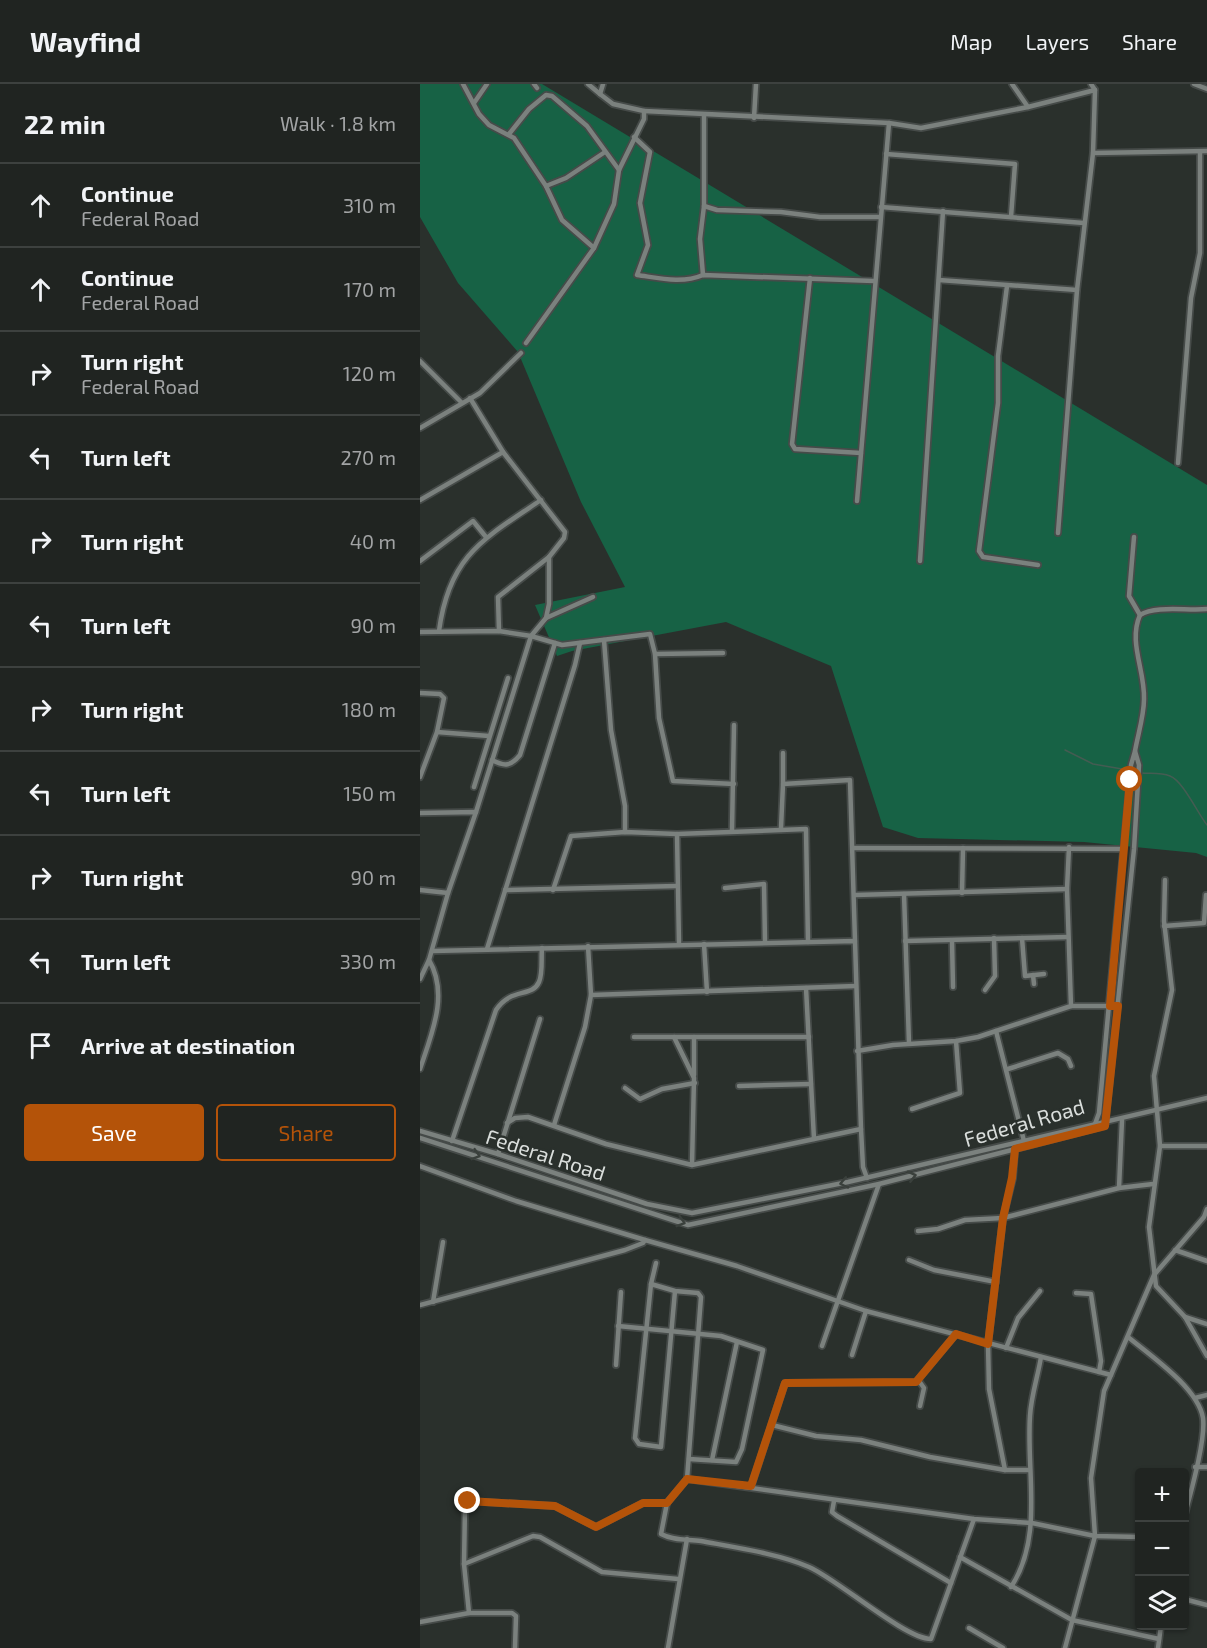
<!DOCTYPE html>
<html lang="en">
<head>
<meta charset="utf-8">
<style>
  body { margin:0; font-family:"Exo 2",sans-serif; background:#2d302e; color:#f1f3f6 }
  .controls { position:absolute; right:18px; bottom:18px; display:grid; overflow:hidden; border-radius:6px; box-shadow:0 2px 4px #0004 }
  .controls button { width:54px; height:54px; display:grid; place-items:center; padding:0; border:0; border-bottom:2px solid #3d413f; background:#202421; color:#f1f3f6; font:30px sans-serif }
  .stop { position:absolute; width:18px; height:18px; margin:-14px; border:4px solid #b45309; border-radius:50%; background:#fff }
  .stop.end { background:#b45309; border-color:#fff; box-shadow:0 2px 6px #0008 }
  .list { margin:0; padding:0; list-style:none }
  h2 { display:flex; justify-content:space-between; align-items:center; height:78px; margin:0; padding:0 24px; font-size:26px }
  h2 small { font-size:20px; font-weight:400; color:#a2a4a5 }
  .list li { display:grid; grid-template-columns:39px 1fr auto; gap:18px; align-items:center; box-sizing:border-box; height:84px; padding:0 24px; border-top:2px solid #3d413f }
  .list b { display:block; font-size:22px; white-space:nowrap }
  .list p { margin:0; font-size:20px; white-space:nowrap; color:#a2a4a5 }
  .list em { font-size:20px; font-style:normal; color:#a2a4a5 }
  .actions { display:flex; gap:12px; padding:18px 24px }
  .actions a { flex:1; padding:14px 0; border:2px solid #b45309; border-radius:6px; text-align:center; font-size:21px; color:#b45309 }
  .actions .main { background:#b45309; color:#fff }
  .icon { flex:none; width:33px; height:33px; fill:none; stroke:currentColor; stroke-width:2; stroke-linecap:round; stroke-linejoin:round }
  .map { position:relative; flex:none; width:787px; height:1564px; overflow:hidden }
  header { display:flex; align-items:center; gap:36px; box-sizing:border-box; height:84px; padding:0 30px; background:#202421; border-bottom:2px solid #3d413f }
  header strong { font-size:28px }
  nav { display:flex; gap:33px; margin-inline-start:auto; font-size:21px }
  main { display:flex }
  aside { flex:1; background:#202421 }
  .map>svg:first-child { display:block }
  .green { fill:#176245 }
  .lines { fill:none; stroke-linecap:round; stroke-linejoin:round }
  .stream { stroke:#445c52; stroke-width:1.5 }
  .street-casing { stroke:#464b49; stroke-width:8 }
  .street { stroke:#7b817e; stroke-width:4.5 }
  .oneway { stroke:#3a403c }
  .route { stroke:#b45309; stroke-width:8 }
  .labels { text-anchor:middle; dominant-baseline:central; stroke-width:5; stroke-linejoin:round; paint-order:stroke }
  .street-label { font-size:21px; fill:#dadedc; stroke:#2a302c }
</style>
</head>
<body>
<header>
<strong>Wayfind</strong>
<nav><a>Map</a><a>Layers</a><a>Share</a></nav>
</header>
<main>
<aside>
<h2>22 min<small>Walk · 1.8 km</small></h2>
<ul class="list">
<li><svg class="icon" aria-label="ahead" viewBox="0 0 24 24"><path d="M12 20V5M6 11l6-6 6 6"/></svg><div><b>Continue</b><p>Federal Road</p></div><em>310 m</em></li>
<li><svg class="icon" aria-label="ahead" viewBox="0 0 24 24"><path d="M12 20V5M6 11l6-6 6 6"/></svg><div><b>Continue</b><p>Federal Road</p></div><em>170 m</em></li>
<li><svg class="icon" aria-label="right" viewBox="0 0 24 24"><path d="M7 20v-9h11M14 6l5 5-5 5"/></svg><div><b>Turn right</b><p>Federal Road</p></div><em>120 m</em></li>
<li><svg class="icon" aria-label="left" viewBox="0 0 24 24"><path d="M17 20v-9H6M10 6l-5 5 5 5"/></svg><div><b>Turn left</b></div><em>270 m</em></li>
<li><svg class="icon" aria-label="right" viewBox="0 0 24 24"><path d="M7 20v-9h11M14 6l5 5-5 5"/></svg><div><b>Turn right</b></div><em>40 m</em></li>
<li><svg class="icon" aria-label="left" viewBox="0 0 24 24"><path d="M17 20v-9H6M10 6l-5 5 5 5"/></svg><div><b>Turn left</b></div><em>90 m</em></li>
<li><svg class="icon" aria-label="right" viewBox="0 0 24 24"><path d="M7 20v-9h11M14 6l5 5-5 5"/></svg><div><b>Turn right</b></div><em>180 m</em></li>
<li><svg class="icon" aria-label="left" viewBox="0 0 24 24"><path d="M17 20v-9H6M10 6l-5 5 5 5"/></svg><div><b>Turn left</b></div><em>150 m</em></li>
<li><svg class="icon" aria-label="right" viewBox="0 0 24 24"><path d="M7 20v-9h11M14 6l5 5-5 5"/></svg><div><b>Turn right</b></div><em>90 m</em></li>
<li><svg class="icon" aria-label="left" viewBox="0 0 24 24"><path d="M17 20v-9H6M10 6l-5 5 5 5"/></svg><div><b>Turn left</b></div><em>330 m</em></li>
<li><svg class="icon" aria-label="arrive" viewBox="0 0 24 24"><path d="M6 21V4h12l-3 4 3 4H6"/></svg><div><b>Arrive at destination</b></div></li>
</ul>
<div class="actions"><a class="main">Save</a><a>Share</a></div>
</aside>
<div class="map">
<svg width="787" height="1564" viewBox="0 0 787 1564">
  <rect width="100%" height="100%" fill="#2a302c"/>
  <!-- green -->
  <polygon class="green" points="0,0 122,0 787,401 787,773 776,769 664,758 498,754 463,743 411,582 306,538 152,567 137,572 115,521 205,503 161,418 98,268 38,199 0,133"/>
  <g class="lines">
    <!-- stream -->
    <g class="stream">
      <polyline points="645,666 673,680 708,686"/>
      <path d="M721 689C731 690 740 688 750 692 763 697 777 728 787 741"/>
    </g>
    <!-- street casing -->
    <g class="street-casing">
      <g id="street">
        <polyline points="43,0 59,30 69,41 94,54 126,102 146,94 185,68"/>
        <polyline points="114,0 117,4"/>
        <polyline points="168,0 180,10"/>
        <polyline points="592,0 608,23"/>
        <polyline points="774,0 787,5"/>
        <polyline points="54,19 67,0"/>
        <polyline points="224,27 469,39 501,44 608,23 675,6 671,0"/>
        <polyline points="334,34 336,0"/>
        <polyline points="89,50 109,25 126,11 132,12 167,42 199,86"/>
        <path d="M214 53 230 68 220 119 228 161 217 191C239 194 262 200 283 191L454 197"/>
        <polyline points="673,69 675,6"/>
        <polyline points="466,70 595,80 591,133"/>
        <polyline points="126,102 142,136 174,164"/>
        <polyline points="284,122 297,126 361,128 400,133 460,133"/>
        <polyline points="461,123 664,139"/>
        <polyline points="283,191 280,155 284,122 284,31"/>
        <polyline points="390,194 372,360 375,365 441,369"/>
        <polyline points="519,196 657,206"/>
        <polyline points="587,202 578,272 578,319 559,467 563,473 618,481"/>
        <polyline points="106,259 174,164 194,120 199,86 224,35 224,27 193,20 180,10 183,0"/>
        <polyline points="0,277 41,318"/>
        <polyline points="50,314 83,368"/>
        <polyline points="0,344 60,309 101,269"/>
        <polyline points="758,379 771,214 780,169 780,68"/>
        <polyline points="0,416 83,368 145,448 144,454 129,473 129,520 126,534 111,552 142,561 230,550 235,570"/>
        <polyline points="437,417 469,39"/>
        <polyline points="638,449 657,206 673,69 787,67"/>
        <path d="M714 453 709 512 720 531C736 521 767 527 787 525"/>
        <polyline points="0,477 53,437 66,453"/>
        <polyline points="500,477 523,127"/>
        <polyline points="126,534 173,513"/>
        <path d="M19 547C29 472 63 455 121 416"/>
        <polyline points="79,547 78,513 129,473"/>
        <polyline points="0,548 79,547 111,552 56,728"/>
        <polyline points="184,556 191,646 205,722 205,748"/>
        <polyline points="303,569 235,570 239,634 253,697 314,700"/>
        <polyline points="0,609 20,610 24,614 17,648 0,693"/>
        <polyline points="17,648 69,652"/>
        <path d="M715 667C718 650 724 632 724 615 725 586 708 558 720 531"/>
        <polyline points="363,669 363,700"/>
        <path d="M72 676C85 683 91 682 100 671L135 559"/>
        <polyline points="54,703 88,594"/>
        <polyline points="0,729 56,728 28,809 0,806"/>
        <polyline points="361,744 363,700 430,696 435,857"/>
        <polyline points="312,746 314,641"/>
        <polyline points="257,750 259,860"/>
        <polyline points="433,764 703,765"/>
        <polyline points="745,796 744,837 752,906 734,992 740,1062 729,1143 736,1202 765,1233 787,1272"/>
        <polyline points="305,804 344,800 345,858"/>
        <polyline points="85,806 257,802"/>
        <polyline points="133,806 151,752 205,748 257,750 386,745 388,858"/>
        <polyline points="542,809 543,764"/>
        <polyline points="484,810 489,959"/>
        <polyline points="435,811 647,805"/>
        <polyline points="744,842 784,839 786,811"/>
        <polyline points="602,854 605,892 624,890"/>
        <polyline points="485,857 648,853"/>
        <polyline points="532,857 533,903"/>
        <polyline points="284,860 287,908"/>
        <polyline points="168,862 171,911"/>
        <polyline points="67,865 155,581 160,559"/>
        <polyline points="12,867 435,857 441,1045 443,1083 447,1094"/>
        <polyline points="613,891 614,900"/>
        <polyline points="0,895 9,876"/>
        <polyline points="386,904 394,1055"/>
        <polyline points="565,906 575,892 574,854"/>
        <polyline points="651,922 698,922"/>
        <polyline points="576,947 604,1057"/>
        <polyline points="214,953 389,953"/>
        <polyline points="254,953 274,994 272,1081"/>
        <polyline points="274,953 274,991"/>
        <polyline points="437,967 473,961 536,957 558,953 651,922 647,805 649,763"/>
        <path d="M0 985C12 949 29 910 9 876L28 809"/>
        <polyline points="588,985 638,969 648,975 651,982"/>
        <polyline points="319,1002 391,1000"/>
        <polyline points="205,1004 220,1015 242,1005 275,999"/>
        <polyline points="492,1025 540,1009 536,957"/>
        <polyline points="87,1039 95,1034 108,1033 186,1060 272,1081 441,1045"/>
        <polyline points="134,1041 165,943 171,911 436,902"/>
        <polyline points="0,1047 78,1070 227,1120 272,1129 428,1098 787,1014"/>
        <polyline points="0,1054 268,1141 459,1100 685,1042 714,765 719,681 715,667 711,681 679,1029 675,1040"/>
        <path d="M32 1057 76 926C91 903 112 914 119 898 123 889 121 874 122 864"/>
        <polyline points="740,1062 787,1062"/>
        <polyline points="78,1070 120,935"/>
        <polyline points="0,1082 96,1117 225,1156 223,1159 205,1166 0,1221"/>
        <polyline points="699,1104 702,1036"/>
        <polyline points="498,1147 518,1145 545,1136 583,1134 699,1104 733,1100"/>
        <polyline points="225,1156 317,1182 446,1227 691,1291"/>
        <polyline points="755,1166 787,1177"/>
        <polyline points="489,1176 514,1186 576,1198"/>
        <polyline points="231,1200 236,1179"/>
        <path d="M255 1207 241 1363 219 1360 215 1354 231 1200 255 1207 278 1209 281 1213 267 1395 247 1419 241 1450C254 1457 268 1455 281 1457 313 1463 360 1470 389 1483 417 1495 485 1555 511 1555L554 1435"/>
        <polyline points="656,1209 671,1210 681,1277 679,1288"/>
        <polyline points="13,1218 23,1158"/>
        <polyline points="765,1233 787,1240"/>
        <polyline points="198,1242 301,1252 343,1266 322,1365 316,1378 269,1375"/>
        <path d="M708 1253C731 1272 778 1304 783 1334 786 1356 770 1411 764 1434"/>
        <polyline points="402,1262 459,1100"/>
        <polyline points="586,1264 598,1234 620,1207"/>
        <polyline points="432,1271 446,1227"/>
        <polyline points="196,1281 201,1208"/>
        <polyline points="499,1297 504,1304 500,1322"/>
        <polyline points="775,1314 787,1311"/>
        <polyline points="352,1341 396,1352 441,1356 510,1373 585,1386 609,1386"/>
        <polyline points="292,1376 317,1258"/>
        <polyline points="775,1383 787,1383"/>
        <polyline points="585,1386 569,1305 568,1260 583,1134 593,1094 595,1066"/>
        <polyline points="267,1395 554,1435 612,1439 675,1452 720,1453"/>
        <polyline points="331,1403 365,1299 496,1298 536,1250"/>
        <polyline points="414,1417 412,1428 417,1432 531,1499"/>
        <polyline points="540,1473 652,1536 739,1555"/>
        <polyline points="44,1480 113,1452 120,1453 182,1488 258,1495"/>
        <path d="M591 1503C624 1453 606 1388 610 1332 611 1312 618 1292 621 1273"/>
        <polyline points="764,1515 787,1521"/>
        <polyline points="49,1529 44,1480 45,1423 48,1417 135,1422 176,1443 223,1419 247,1419"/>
        <polyline points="0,1538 49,1529 92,1529 96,1532 95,1564"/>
        <polyline points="549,1544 583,1564"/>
        <polyline points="248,1564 267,1455"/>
        <polyline points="645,1564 675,1452 671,1394 684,1307 734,1191 784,1133 787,1125"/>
        <polyline points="738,1564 741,1542"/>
      </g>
    </g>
    <!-- street -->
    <use href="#street" class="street"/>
  </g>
  <!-- one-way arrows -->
  <defs><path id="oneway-chevron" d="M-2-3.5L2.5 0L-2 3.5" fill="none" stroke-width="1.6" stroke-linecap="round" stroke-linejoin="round" transform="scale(1.5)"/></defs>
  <g class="oneway">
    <use href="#oneway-chevron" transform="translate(56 1071) rotate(17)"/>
    <use href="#oneway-chevron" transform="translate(492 1092) rotate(-14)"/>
    <use href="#oneway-chevron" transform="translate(424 1099) rotate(168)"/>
    <use href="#oneway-chevron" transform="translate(261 1138) rotate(17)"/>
  </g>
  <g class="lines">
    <!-- route -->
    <polyline class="route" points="48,1417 135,1422 176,1443 223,1419 247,1419 267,1395 331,1402 365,1299 496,1298 536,1250 568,1260 583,1134 592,1094 595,1065 685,1042 698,922 690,922 710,696"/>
  </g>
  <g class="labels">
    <!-- street labels -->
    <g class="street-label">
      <text transform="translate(604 1038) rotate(-16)">Federal Road</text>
      <text transform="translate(126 1070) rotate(18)">Federal Road</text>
    </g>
  </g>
</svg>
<div class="controls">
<button>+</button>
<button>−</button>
<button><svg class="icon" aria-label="layers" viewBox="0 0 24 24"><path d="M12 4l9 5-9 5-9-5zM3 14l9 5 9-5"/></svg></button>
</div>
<div class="stop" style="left:710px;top:696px"></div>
<div class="stop end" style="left:48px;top:1417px"></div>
</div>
</main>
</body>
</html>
